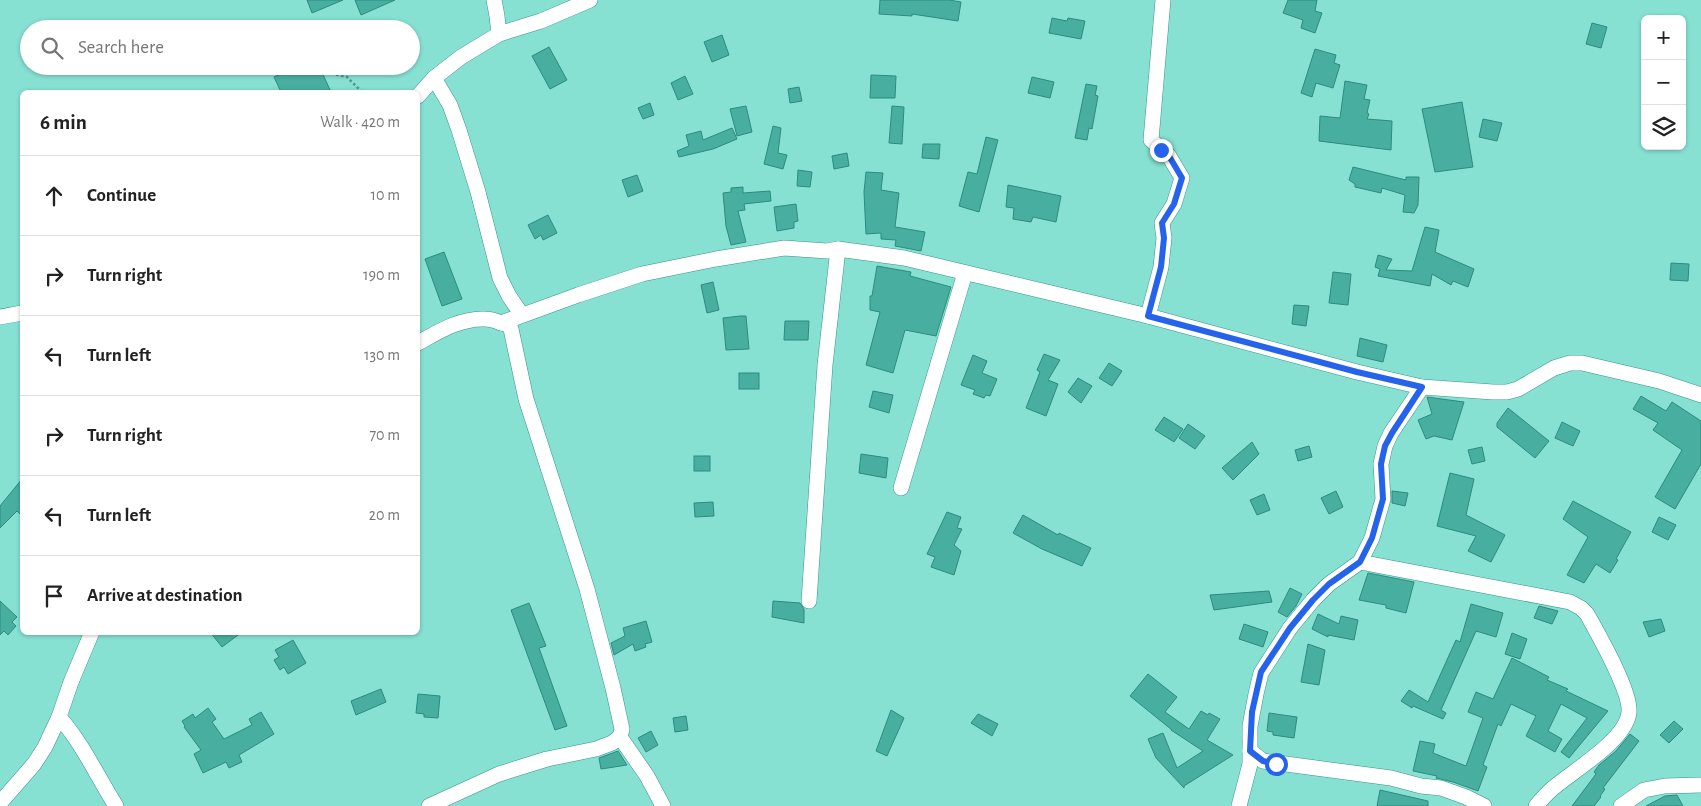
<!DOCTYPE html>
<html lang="en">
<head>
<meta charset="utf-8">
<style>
  body { margin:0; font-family:"Alegreya Sans",sans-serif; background:#f6f6f6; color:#222 }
  .controls { position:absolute; right:15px; top:15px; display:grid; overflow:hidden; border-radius:8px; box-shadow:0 1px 4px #0004 }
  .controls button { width:45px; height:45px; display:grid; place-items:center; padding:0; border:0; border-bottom:1px solid #e0e0e0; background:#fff; color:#222; font:25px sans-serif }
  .stop { position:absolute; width:15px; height:15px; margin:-11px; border:4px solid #2563eb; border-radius:50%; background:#fff }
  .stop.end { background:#2563eb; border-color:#fff; box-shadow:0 1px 5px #0008 }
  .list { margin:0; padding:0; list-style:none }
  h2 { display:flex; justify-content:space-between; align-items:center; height:65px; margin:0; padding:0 20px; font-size:21px }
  h2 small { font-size:16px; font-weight:400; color:#767676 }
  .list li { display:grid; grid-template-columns:32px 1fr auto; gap:15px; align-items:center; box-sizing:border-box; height:80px; padding:0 20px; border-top:1px solid #e0e0e0 }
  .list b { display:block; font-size:19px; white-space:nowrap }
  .list em { font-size:16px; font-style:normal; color:#767676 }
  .icon { flex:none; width:28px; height:28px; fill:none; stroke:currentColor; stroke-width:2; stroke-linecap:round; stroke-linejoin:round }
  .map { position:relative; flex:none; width:1701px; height:806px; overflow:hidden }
  .search { position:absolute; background:#fff; box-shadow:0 1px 4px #0004; left:20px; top:20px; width:400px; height:55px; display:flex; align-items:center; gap:12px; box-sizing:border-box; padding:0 18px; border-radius:28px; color:#767676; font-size:19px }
  .panel { position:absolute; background:#fff; box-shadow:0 1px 4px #0004; left:20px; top:90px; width:400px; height:545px; border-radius:8px }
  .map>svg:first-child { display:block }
  .building { fill:#48afa0; stroke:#2b8b7f }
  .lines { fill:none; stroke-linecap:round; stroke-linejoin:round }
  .minor-casing { stroke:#369587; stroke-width:16 }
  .path { stroke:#50958a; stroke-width:2.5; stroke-dasharray:2.5 2.5; stroke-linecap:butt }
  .minor { stroke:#fff; stroke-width:15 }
  .route { stroke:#2563eb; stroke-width:6 }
</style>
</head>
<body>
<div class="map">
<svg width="1701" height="806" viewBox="0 0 1701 806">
  <rect width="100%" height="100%" fill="#86e1d2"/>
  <!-- building -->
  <g class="building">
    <polygon points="307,0 343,0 312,13"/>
    <polygon points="355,0 395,0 361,15"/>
    <polygon points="880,0 949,0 961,2 958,21 912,14 912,16 879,14"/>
    <polygon points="1288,0 1317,0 1315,11 1322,13 1315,33 1301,28 1303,20 1283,13"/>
    <polygon points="1052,18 1067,21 1068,18 1085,21 1081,39 1049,33"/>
    <polygon points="1592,23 1607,27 1601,48 1586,44"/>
    <polygon points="722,35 729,55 712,62 704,42"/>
    <polygon points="549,47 567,80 550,89 532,56"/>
    <polygon points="1315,49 1336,55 1334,63 1340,65 1333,88 1316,83 1312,97 1301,93"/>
    <polygon points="298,66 319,66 331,92 281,92 274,77"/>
    <polygon points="871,75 896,76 895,98 870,98"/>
    <polygon points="685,76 693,94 678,100 671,83"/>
    <polygon points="1032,77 1054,82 1050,98 1028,93"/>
    <polygon points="1345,81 1367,85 1364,99 1370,100 1367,113 1369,114 1367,119 1392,121 1391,150 1319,141 1320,116 1340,118"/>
    <polygon points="1086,84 1097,86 1095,95 1098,96 1092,129 1089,128 1087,140 1075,138"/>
    <polygon points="799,87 802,101 790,103 788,89"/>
    <polygon points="1462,102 1473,167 1435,172 1422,109"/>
    <polygon points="650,103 654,115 643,119 638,108"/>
    <polygon points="746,106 752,132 737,136 730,109"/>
    <polygon points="892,106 904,107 902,144 889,143"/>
    <polygon points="1483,119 1502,123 1497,141 1479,137"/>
    <polygon points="773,126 781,128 778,153 787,155 783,169 764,164"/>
    <polygon points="732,128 737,139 713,149 679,157 677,151 689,146 686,135 701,131 703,140"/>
    <polygon points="986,137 998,140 979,212 959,206 968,172 977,174"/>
    <polygon points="923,144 940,144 939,159 922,158"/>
    <polygon points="847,153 849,166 834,169 832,156"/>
    <polygon points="1353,167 1406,180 1406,177 1419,177 1418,205 1414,213 1403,212 1405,195 1382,188 1381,193 1355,187 1355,184 1349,180"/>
    <polygon points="798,170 812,172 810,187 797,186"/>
    <polygon points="866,172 883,173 881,190 899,193 895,227 925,232 921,251 895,246 896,240 881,239 881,233 866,234 864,192"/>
    <polygon points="637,175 643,191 628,197 622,180"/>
    <polygon points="1008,185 1061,196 1056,222 1033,217 1031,222 1013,219 1014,208 1006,207"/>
    <polygon points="743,187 743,193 770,191 771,201 744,204 745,210 738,211 746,242 731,245 726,226 723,193 731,192 731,188"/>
    <polygon points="796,204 798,221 794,222 794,228 777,231 774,207"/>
    <polygon points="548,215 557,233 543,240 541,235 535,239 528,225"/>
    <polygon points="1425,227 1439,230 1435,252 1474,269 1468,287 1453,281 1451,285 1432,274 1430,286 1378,276 1380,269 1375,267 1378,255 1392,259 1386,270 1412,271"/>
    <polygon points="444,252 462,299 442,306 425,259"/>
    <polygon points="1671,263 1689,264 1688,281 1670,280"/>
    <polygon points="877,266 911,272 910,276 951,287 936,336 905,330 893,373 866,365 880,312 870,310 870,296 872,296"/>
    <polygon points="1333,272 1351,274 1348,305 1329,303"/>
    <polygon points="713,282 719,310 707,313 701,285"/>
    <polygon points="1294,305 1309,306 1306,326 1292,324"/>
    <polygon points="740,316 746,316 749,349 726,350 723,318"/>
    <polygon points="785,321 809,321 808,340 784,340"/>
    <polygon points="1360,338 1387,345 1383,362 1357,356"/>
    <polygon points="1044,354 1060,360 1048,380 1058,384 1046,416 1026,408 1040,372 1037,370"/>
    <polygon points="973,355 987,361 982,373 997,379 990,396 986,395 984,398 973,394 975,390 961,385"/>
    <polygon points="1109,363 1122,371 1112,386 1099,378"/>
    <rect x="739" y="373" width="20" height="16"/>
    <polygon points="1078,378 1092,386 1081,403 1068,392"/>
    <polygon points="873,391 893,395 889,413 869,407"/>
    <polygon points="1641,396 1666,411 1672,402 1701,421 1701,464 1675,509 1655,497 1682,450 1653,430 1658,423 1633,409"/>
    <polygon points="1427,397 1464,402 1452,440 1434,436 1426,439 1418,420 1432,414"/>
    <polygon points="1508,408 1549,441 1535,458 1497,427 1497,423"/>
    <polygon points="1164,417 1183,429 1174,442 1155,430"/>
    <polygon points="1562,422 1580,431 1573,446 1555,438"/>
    <polygon points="1188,424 1205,436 1195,449 1179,438"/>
    <polygon points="1252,442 1259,454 1233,480 1222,468"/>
    <polygon points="1309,446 1312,457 1298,461 1295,450"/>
    <polygon points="1482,447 1485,461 1472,464 1468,450"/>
    <polygon points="861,454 888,458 886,478 859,473"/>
    <rect x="694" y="456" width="16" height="15"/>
    <polygon points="1450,473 1474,479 1466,515 1505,535 1491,562 1468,551 1476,536 1437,526"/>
    <polygon points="22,479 22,516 17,511 0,528 0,506"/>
    <polygon points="1336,491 1343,507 1329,514 1321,498"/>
    <polygon points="1392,491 1408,493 1405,506 1392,503"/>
    <polygon points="1264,494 1270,510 1257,515 1250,500"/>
    <polygon points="1573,501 1631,532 1616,559 1618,560 1610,573 1596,564 1584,583 1567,575 1588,537 1563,519"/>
    <polygon points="713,502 714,516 695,517 694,503"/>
    <polygon points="947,512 961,517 957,528 962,529 954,545 961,551 954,575 931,567 935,557 927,554"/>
    <polygon points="1023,515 1058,535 1059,533 1091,548 1082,566 1042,549 1013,533"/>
    <polygon points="1659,517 1676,525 1668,540 1652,532"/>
    <polygon points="1368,573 1414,582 1406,613 1386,608 1386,605 1359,600"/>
    <polygon points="1290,588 1302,594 1296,606 1287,617 1278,612"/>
    <polygon points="1269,591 1272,602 1214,610 1210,595"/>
    <polygon points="0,601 17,617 12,622 16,626 8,635 4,631 0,635"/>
    <polygon points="773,601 800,603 804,609 804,623 772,617"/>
    <polygon points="529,603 546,646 539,648 567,726 555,730 511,610"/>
    <polygon points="1471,604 1503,613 1496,637 1476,631 1441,710 1446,713 1443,719 1413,706 1412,708 1401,701 1409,690 1428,702 1456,640 1460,642"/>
    <polygon points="1539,606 1558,611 1552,624 1534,618"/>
    <polygon points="1318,614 1339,624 1341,616 1358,620 1354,640 1328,635 1328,637 1312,629"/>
    <polygon points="1661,619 1665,631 1649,637 1643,622"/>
    <polygon points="646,621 652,642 645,644 646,647 635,651 633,644 614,655 611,643 625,636 623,628"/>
    <polygon points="1244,624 1268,632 1263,647 1239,639"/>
    <polygon points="210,632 242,632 222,647"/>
    <polygon points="1512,633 1527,639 1520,659 1505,654"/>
    <polygon points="293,640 306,663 288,674 284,667 280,670 274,660 279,657 275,650"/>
    <polygon points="1308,644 1325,650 1319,685 1301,682"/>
    <polygon points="1512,658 1549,677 1547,680 1568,689 1566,691 1608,711 1569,758 1561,752 1587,718 1561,704 1548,731 1562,739 1555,752 1526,736 1536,716 1511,704 1501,726 1498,724 1483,765 1487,767 1478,791 1453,782 1436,778 1437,776 1413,771 1420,741 1435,744 1433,753 1466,766 1483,718 1468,712 1476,692 1493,699"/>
    <polygon points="1148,674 1177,697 1165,712 1189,729 1201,711 1208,715 1209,713 1220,719 1207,740 1233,755 1184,786 1184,788 1156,758 1148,739 1163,733 1177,768 1203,751 1171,730 1172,730 1130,696"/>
    <polygon points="381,689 386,702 356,715 351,701"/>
    <polygon points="418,694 440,696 438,718 424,717 424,714 416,713"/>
    <polygon points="208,708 216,719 212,722 224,739 252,725 249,719 261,712 274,734 239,755 242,762 229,768 226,762 203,773 194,754 201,750 184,727 185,726 182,721 193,714 195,718"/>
    <polygon points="891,710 904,718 887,756 876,751"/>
    <polygon points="1269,713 1297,717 1294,738 1273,735 1273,732 1267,731"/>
    <polygon points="978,714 998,724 992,736 971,723"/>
    <polygon points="686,716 688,730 675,732 673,718"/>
    <polygon points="1674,721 1683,729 1669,743 1660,735"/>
    <polygon points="651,731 658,745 646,752 638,738"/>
    <polygon points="1630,734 1639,741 1603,788 1605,789 1600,796 1601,797 1594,806 1572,806 1596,774 1594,772 1599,765 1616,751"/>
    <polygon points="618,751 627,765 601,769 599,758"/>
    <polygon points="1380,790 1428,801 1428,806 1377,806"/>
    <polygon points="1677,795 1683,806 1646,806 1665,796"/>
  </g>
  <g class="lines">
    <!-- minor casing -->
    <g class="minor-casing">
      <g id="minor">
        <polyline points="494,0 497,16 499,34"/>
        <polyline points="434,78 450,105 459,130 478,192 500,278 509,296 522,315"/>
        <polyline points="418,96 434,78 461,57 499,34 541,21 590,0"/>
        <polyline points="1148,316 1161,267 1164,238 1162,223 1174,204 1182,178 1169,156 1151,140 1163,0"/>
        <polyline points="0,317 22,313"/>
        <polyline points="501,323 578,295 642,274 716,259 784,248 827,251 838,249 904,258 1148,316 1357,372 1422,387 1493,392 1507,392 1518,389 1554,368 1570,363 1582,363 1659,381 1701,395"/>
        <path d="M418 343C438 332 460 318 485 319 493 319 501 323 508 325L511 329 526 399 587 589 613 688 622 729 620 737 612 743 596 749 547 759 499 774 429 806"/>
        <polyline points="901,488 965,273"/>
        <path d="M1360 562 1570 602 1581 608 1587 614C1598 634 1631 691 1629 712 1627 740 1571 772 1552 789 1546 794 1541 800 1536 806"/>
        <polyline points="809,601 825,365 838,249"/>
        <polyline points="59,717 71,682 92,632"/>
        <polyline points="620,737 647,776 663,806"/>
        <polyline points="1250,751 1263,761 1391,778 1421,786 1441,788 1466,797 1484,806"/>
        <path d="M0 803 34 764 45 747 59 717C83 744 97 776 116 806"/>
        <polyline points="1239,806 1250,764 1250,726 1256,694 1261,673 1290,628 1313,600 1329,584 1360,562 1372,538 1383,499 1381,464 1385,446 1391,433 1422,387"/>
        <polyline points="1621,806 1644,790 1665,786 1701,785"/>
      </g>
    </g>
    <!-- path -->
    <polyline class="path" points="313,66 324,72 347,77 362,92"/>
    <!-- minor -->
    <use href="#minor" class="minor"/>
  </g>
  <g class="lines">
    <!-- route -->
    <polyline class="route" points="1161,150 1169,156 1182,178 1174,204 1162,223 1164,238 1161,267 1148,316 1357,372 1422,387 1392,433 1385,446 1381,464 1383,499 1372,538 1360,562 1329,584 1313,600 1290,628 1261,672 1252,712 1250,751 1263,761 1276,764"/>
  </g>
</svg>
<div class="controls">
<button>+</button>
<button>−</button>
<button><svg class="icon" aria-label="layers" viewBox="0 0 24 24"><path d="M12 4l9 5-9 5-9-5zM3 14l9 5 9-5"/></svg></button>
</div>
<div class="stop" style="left:1276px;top:764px"></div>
<div class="stop end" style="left:1161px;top:150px"></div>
<div class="search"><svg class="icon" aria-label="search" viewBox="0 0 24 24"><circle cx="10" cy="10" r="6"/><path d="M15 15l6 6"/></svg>Search here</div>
<section class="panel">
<h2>6 min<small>Walk · 420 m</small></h2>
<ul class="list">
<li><svg class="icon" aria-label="ahead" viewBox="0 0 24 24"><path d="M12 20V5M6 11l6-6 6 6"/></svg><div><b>Continue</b></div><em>10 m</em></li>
<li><svg class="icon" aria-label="right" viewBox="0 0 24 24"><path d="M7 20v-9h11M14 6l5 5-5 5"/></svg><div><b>Turn right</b></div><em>190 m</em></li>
<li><svg class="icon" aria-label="left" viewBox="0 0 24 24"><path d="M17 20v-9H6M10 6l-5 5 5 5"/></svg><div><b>Turn left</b></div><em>130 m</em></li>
<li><svg class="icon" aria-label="right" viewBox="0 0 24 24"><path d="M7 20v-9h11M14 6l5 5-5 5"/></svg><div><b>Turn right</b></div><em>70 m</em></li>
<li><svg class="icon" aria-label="left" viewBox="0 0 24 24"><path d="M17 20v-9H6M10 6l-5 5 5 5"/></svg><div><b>Turn left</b></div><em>20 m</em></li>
<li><svg class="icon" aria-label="arrive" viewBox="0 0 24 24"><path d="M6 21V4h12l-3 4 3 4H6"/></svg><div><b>Arrive at destination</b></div></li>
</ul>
</section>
</div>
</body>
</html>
